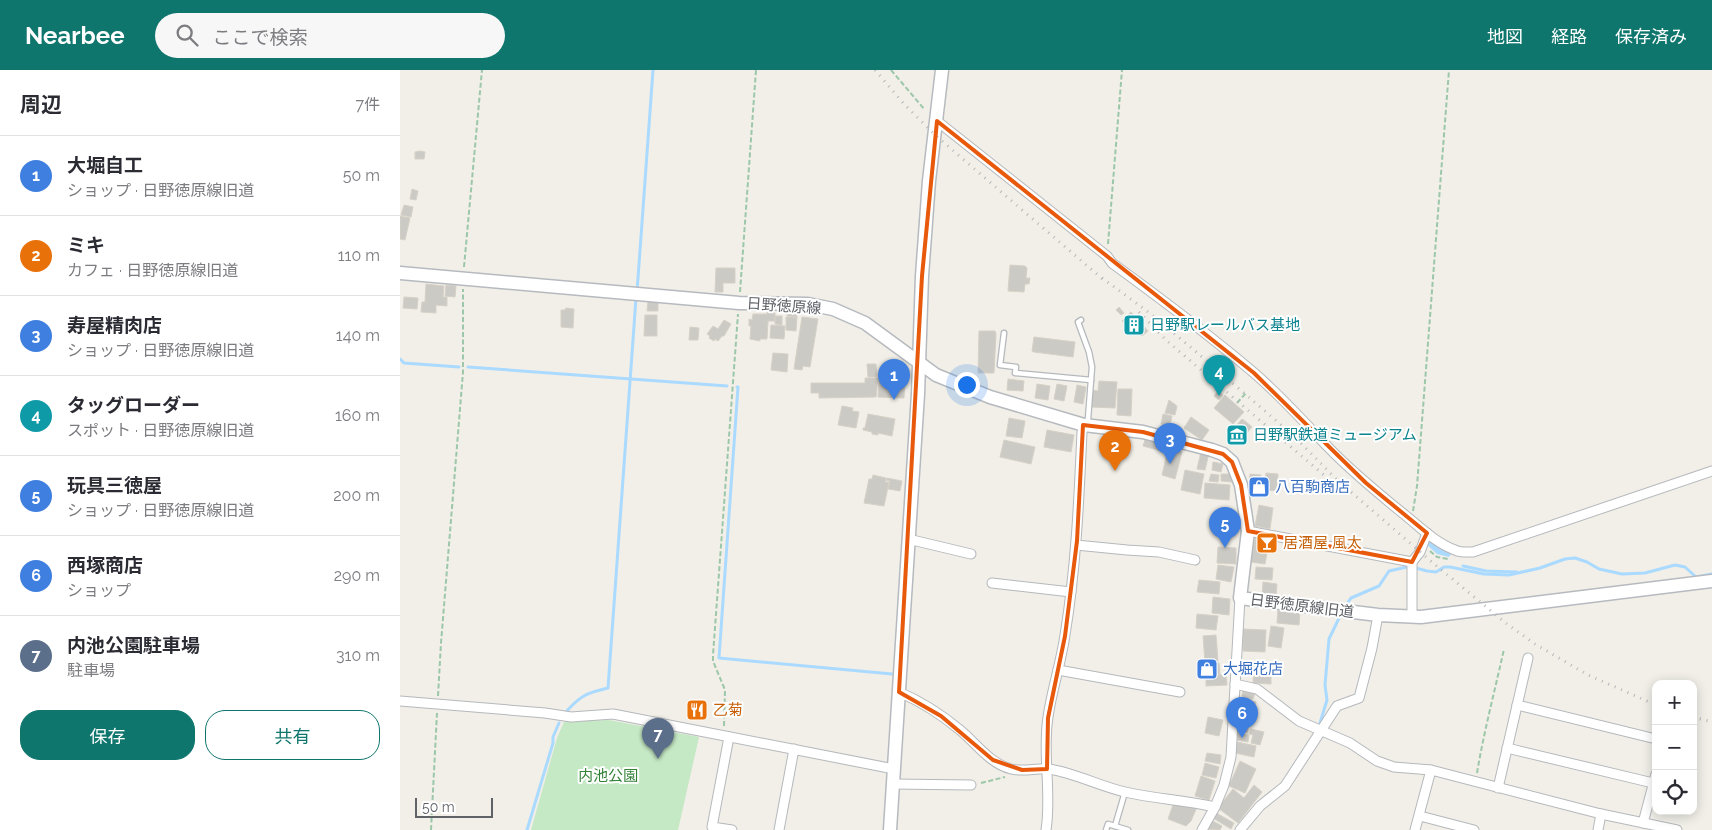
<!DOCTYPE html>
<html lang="ja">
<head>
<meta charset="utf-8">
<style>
  body { margin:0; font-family:Raleway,"Noto Sans JP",sans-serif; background:#f7f7f7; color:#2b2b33 }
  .controls { position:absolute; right:15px; bottom:15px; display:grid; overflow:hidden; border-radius:10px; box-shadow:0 2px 12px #0003 }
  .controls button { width:45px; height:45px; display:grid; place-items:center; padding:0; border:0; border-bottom:1px solid #e1e1e2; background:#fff; color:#2b2b33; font:25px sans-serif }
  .scale { position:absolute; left:15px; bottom:12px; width:78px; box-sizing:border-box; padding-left:5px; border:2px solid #5f6368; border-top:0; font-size:14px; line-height:18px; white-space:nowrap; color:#5f6368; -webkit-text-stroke:4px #fff; paint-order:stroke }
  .you { position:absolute; left:566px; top:314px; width:18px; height:18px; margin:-12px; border:4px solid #fff; border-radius:50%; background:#1a73e8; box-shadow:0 0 0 8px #1a73e833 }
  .badge { display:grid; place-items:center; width:32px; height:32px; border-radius:50%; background:#0f766e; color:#fff; font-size:16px; font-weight:700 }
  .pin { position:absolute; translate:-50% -41px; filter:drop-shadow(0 1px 2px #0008) }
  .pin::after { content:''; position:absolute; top:26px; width:18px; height:15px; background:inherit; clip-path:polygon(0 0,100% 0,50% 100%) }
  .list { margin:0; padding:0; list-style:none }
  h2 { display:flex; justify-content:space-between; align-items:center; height:65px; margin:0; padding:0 20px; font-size:21px }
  h2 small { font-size:16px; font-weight:400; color:#7c7c81 }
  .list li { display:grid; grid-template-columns:32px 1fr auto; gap:15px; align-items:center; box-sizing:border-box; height:80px; padding:0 20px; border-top:1px solid #e1e1e2 }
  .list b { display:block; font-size:19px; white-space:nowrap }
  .list p { margin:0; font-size:16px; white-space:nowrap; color:#7c7c81 }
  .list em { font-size:16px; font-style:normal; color:#7c7c81 }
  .actions { display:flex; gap:10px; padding:15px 20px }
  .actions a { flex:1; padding:11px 0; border:1px solid #0f766e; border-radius:20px; text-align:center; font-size:18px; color:#0f766e }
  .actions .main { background:#0f766e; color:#fff }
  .icon { flex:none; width:28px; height:28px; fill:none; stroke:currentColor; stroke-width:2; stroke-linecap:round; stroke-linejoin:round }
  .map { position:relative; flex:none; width:1312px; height:760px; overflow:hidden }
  header { display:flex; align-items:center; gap:30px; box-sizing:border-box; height:70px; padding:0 25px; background:#0f766e; color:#fff }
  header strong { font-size:24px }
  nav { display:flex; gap:28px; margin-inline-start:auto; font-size:18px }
  .search { width:350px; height:45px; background:#f7f7f7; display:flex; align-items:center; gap:12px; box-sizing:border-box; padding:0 18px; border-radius:28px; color:#7c7c81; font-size:19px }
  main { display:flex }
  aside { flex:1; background:#fff }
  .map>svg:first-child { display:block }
  .green { fill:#c5e8c5 }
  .water { fill:#aadaff }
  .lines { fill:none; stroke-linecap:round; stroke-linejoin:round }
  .stream { stroke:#aadaff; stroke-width:3 }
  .building { fill:#cccac5; stroke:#d6d1c6 }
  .lane-casing { stroke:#b5b8bc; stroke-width:7 }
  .street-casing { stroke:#b5b8bc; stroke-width:11 }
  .secondary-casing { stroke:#b6babf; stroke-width:15 }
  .path { stroke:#9cc7a9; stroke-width:2; stroke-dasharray:5 2.5; stroke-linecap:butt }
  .lane { stroke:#fff; stroke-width:4.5 }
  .street { stroke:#fff; stroke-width:9 }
  .secondary { stroke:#fff; stroke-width:12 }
  .rail { stroke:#b6b7b8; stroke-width:3; stroke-dasharray:1 6; stroke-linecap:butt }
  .marked { fill:none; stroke:#e8590c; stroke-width:4; stroke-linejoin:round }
  .labels { text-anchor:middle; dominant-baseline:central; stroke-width:4; stroke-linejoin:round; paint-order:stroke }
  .street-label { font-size:15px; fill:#5f6368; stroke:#fff }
  .culture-label { font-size:15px; fill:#0d838f; stroke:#fff; text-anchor:start }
  .shop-label { font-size:15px; fill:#366cbe; stroke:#fff; text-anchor:start }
  .food-label { font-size:15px; fill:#c56008; stroke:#fff; text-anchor:start }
  .park-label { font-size:15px; fill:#348238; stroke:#fff }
</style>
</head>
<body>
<header>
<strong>Nearbee</strong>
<div class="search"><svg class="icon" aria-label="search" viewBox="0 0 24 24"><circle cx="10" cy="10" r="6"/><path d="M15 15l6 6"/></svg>ここで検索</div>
<nav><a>地図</a><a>経路</a><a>保存済み</a></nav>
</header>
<main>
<aside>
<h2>周辺<small>7件</small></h2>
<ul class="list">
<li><span class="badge" style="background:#3f7fe0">1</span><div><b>大堀自工</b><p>ショップ · 日野徳原線旧道</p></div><em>50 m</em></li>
<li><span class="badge" style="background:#e8710a">2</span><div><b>ミキ</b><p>カフェ · 日野徳原線旧道</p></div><em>110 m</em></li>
<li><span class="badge" style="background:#3f7fe0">3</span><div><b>寿屋精肉店</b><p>ショップ · 日野徳原線旧道</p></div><em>140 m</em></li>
<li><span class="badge" style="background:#0f9aa8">4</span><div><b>タッグローダー</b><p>スポット · 日野徳原線旧道</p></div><em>160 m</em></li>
<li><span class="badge" style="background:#3f7fe0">5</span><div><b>玩具三徳屋</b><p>ショップ · 日野徳原線旧道</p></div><em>200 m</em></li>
<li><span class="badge" style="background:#3f7fe0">6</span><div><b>西塚商店</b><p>ショップ</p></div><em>290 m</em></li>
<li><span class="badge" style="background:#5c6f8a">7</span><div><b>内池公園駐車場</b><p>駐車場</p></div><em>310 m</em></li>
</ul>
<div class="actions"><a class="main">保存</a><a>共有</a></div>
</aside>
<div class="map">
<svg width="1312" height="760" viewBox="0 0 1312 760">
  <rect width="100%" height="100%" fill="#f1efe8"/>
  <!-- green -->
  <polygon class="green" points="209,650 299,667 278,760 131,760 157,668 164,652"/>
  <!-- water -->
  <polygon class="water" points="1028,470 1040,479 1051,484 1049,487 1037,484 1025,473"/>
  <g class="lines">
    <!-- stream -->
    <g class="stream">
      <polyline points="237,222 253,0"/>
      <polyline points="0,289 4,293 59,297"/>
      <polyline points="68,297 327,316"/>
      <polyline points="337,317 338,317 319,588 492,604"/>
      <polyline points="1063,496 1086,501 1117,502"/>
      <polyline points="1016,498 1027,501 1036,502 1044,497 1050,497 1084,504 1109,505 1140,498 1165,489 1175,488 1187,492 1199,499 1222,504 1245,503 1275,495 1285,497 1296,507 1312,504"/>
      <polyline points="946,535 951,528 979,516 989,501 1007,497"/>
      <path d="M165 643C180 626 186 623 208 618L236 228"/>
      <polyline points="920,653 927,630 925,615 929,569 940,546"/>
      <polyline points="127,760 153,673 153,667 159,653"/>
    </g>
  </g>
  <!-- building -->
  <g class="building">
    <polygon points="20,81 25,82 24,89 15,89 15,82"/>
    <polygon points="12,119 18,121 16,130 10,129"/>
    <polygon points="4,135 13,137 11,147 1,145"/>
    <polygon points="0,146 10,148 5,170 0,169"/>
    <polygon points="610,195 625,196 627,198 626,208 630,208 629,214 625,214 624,222 608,221"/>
    <polygon points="316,198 335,198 335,213 323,213 323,222 315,222"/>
    <polygon points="26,214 44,216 43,227 47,227 47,236 36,235 36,243 21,242 22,232 25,232"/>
    <polygon points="46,215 56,216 55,227 45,226"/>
    <polygon points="4,227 18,228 17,239 3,238"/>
    <polygon points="248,231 258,231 258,241 247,241"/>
    <polygon points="719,237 724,243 721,245 716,240"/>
    <polygon points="166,238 174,239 173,258 161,257 161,240 165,240"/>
    <polygon points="367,242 375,243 375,251 368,251 367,269 360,269 360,271 350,269 351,256 349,256 349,249 352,250 353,244 367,244"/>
    <polygon points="731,242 748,261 742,266 736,259 733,262 722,251"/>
    <polygon points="387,243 397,244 397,247 387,246"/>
    <polygon points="245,245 257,245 257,266 244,266"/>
    <polygon points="375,246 382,246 382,255 375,254"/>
    <polygon points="386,247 397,247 396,261 386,260"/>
    <polygon points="402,247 418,249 410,297 403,296 402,300 394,299"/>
    <polygon points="324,250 331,254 324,266 322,266 318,271 315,269 314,271 309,268 310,266 307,264 313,256 318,259"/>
    <polygon points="371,255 385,256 384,269 370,268"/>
    <polygon points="290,257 299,258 298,270 289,270"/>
    <polygon points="579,261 595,261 596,264 594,303 578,303"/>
    <polygon points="634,267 675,272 673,287 634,282 632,281"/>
    <polygon points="373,283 388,284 387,302 371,300"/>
    <polygon points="467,294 476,294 477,307 468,307"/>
    <polygon points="479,304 503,305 502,311 505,311 504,328 478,327"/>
    <polygon points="465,308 478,308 476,327 419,328 419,323 411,323 411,313 465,313"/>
    <polygon points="608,309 624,311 623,321 607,320"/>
    <polygon points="699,311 717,312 715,338 691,337 692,320 698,321"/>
    <polygon points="637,314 650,316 648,330 635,328"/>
    <polygon points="657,314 667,316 664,331 654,329"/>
    <polygon points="677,315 686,317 683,334 674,332"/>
    <polygon points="718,319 732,319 731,346 717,345"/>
    <polygon points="818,321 823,325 819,330 814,326"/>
    <polygon points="825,325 844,342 833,354 814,338"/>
    <polygon points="769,330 777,336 775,345 765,343"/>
    <polygon points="442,336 453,338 452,341 459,342 456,358 438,355"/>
    <polygon points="468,344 495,349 492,366 478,363 478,365 472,364 472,362 463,360 463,358 465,358"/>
    <polygon points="763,344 772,346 770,356 761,354"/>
    <polygon points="791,347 809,360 802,370 784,358"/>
    <polygon points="609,348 625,351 622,368 606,366"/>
    <polygon points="842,349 845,351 838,359 835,357"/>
    <polygon points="845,351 852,357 838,373 828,365 835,357 838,359"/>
    <polygon points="647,360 674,365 671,382 644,377"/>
    <polygon points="746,367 767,374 765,382 743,376"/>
    <polygon points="604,370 635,377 631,394 600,387"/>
    <polygon points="768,379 782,382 775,409 762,405"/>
    <polygon points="801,382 809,383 805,400 797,399"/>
    <polygon points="813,392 823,394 821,402 812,400"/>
    <polygon points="785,400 804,404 800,424 781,420"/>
    <polygon points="866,403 878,404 877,421 864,420"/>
    <polygon points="811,404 819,405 818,412 809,411"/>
    <polygon points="821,404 830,404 832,412 821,411"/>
    <polygon points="850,404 861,405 860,422 849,421"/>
    <polygon points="473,405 486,408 485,412 489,412 484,436 464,433 469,409 472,409"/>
    <polygon points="487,408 502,411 500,421 488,419 490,411 486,410"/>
    <polygon points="805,413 830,415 829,430 804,428"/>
    <polygon points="859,435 873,438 870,459 855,456"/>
    <polygon points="817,443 837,446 836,455 816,451"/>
    <polygon points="818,454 836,457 834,466 817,463"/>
    <polygon points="856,464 870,466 865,494 851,492"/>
    <polygon points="818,477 836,478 836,494 817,493"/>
    <polygon points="818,495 834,497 831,512 816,509"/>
    <polygon points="856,497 873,498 872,510 855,509"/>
    <polygon points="799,510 820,512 819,524 797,522"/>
    <polygon points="863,512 877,514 876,526 862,525"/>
    <polygon points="813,527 830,529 829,545 812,543"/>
    <polygon points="878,539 900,541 899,555 877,553"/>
    <polygon points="797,544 818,546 816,560 796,558"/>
    <polygon points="871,556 884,558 881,578 868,576"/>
    <polygon points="843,559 866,560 865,582 843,581"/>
    <polygon points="816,565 818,591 805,592 803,566"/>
    <polygon points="819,593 820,604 803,606 802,594"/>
    <polygon points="854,594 871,594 871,614 853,613"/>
    <polygon points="826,604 827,615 806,616 806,606"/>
    <polygon points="843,619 855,623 853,629 842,626"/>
    <polygon points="844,629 856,632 854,638 842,635"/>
    <polygon points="842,635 854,638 852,648 840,645"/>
    <polygon points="808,647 823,650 819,666 805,663"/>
    <polygon points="839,652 848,655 848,663 838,661"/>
    <polygon points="851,659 864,662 860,675 851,673 853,665 849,664"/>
    <polygon points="838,663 849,665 848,672 837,670"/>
    <polygon points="837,672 856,676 854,687 835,683"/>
    <polygon points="807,683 821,685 820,694 805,691"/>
    <polygon points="840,691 856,699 845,723 829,716"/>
    <polygon points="805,693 819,697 816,708 802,705"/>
    <polygon points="801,706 815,711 809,730 795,726"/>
    <polygon points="854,715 862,722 838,753 818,738 833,719 844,728"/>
    <polygon points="774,732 797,737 791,751 786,756 768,749"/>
    <polygon points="816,743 834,753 831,759 813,748"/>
    <polygon points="811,750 822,756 820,760 807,759"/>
  </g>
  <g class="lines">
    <!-- lane casing -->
    <g class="lane-casing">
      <g id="lane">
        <polyline points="681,250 678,252 689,282 692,297 688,349 685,354"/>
        <polyline points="604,263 600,295 616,297 615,303 691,310"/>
        <polyline points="715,756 725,722"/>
        <polyline points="706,760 708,754 728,760"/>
      </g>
    </g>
    <!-- street casing -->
    <g class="street-casing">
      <g id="street">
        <path d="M537 51 707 186 712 193C760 228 808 264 853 302 880 325 904 352 928 377 952 402 979 424 1005 445 1021 458 1036 473 1055 480 1061 483 1067 482 1073 482L1312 401"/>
        <polyline points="848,461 1012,492 1020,482 1027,463"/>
        <polyline points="508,469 571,484"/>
        <polyline points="676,475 727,480 759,482 795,490"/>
        <polyline points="592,513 671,522"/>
        <polyline points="1012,547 1012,492"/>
        <polyline points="658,600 780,622"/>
        <polyline points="835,614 857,619 899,651 950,673 977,691 994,697 1031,700 1201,744 1277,760"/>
        <path d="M499 622C520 631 542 645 560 660 576 673 589 693 611 699 623 702 636 698 649 699 675 703 699 716 725 722 755 729 785 730 815 737"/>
        <polyline points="0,631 145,643 171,647 213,644 494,699"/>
        <polyline points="1117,635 1256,669"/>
        <polyline points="329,667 312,757 332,760"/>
        <polyline points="1107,678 1253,713"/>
        <polyline points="493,714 571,715"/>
        <polyline points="1098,718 1128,588"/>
        <polyline points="1020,746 1074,760"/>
        <polyline points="1243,753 1256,704"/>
        <polyline points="379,760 394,679"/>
        <path d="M646 760C652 723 642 684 648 647 652 619 661 593 665 565 676 498 679 430 682 362L684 355"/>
        <polyline points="802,760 815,737 824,715 831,687 840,528"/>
        <polyline points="840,760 860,736 885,716 937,636 959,628 972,578 978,545"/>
        <polyline points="1015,760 1031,700"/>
        <polyline points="1198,760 1201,744"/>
      </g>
    </g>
    <!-- secondary casing -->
    <g class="secondary-casing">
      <g id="secondary">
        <polyline points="0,203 339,233 408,234 433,239 465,253 536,305 590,327 684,355 743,362 812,380 823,384 832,392 841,415 848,461 840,528 978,545 1021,547 1312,511"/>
        <polyline points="490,760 518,324 522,206 529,111 542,0"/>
      </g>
    </g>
    <!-- path -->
    <g class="path">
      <polyline points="491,0 525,40"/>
      <polyline points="708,174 722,0"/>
      <polyline points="64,197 82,0"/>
      <polyline points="340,222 356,0"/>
      <polyline points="837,333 846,323"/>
      <polyline points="1013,441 1017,416 1049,0"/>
      <polyline points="1030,481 1037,487 1048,489"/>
      <polyline points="38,626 41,573 63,302 63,219"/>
      <polyline points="324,656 325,620 313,591 313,585 338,244"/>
      <path d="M1077 703C1084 661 1095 620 1104 579"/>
      <polyline points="581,713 605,707"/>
      <polyline points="31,760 37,643"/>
    </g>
    <!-- lane -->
    <use href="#lane" class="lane"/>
    <!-- street -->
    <use href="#street" class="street"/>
    <!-- secondary -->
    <use href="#secondary" class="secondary"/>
    <!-- rail -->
    <g class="rail">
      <polyline points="475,0 504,34 535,65 706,212"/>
      <polyline points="702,208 747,241 794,280 894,366 936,409 1033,493 1107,554 1135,574 1188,605 1256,635"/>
      <polyline points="739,242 766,270 925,406"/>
      <polyline points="1293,647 1312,652"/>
    </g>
  </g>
  <!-- marked area -->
  <path class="marked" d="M537 51 854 303 966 413 1027 463 1012 492 848 461 841 415 832 392 823 384 743 362 683 355 677 471 665 566 648 648 647 699 622 700 593 690 541 646 499 622 522 206Z"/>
  <!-- icons -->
  <defs>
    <g id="building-square" transform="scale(1.125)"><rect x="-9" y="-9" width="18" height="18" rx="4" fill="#0f9aa8" stroke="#fff"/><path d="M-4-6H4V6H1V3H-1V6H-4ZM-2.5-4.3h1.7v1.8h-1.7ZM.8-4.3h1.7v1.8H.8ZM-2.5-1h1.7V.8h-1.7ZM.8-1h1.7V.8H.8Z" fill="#fff"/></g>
    <g id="museum-square" transform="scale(1.125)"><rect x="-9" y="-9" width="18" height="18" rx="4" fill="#0f9aa8" stroke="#fff"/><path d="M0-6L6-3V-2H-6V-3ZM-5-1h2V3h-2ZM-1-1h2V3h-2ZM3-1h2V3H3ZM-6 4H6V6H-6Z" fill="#fff"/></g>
    <g id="shop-square" transform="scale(1.125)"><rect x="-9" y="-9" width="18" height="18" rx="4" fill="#3f7fe0" stroke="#fff"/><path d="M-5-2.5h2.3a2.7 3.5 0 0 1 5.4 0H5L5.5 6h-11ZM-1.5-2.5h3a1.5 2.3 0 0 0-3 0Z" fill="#fff"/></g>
    <g id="bar-square" transform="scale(1.125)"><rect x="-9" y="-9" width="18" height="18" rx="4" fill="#e8710a" stroke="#fff"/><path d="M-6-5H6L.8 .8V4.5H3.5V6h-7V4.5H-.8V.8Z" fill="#fff"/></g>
    <g id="restaurant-square" transform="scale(1.125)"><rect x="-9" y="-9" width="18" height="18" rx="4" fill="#e8710a" stroke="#fff"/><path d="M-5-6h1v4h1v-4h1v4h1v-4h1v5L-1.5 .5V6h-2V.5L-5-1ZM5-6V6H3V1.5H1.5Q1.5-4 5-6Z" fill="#fff"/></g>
  </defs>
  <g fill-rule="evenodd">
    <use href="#building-square" x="734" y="255"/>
    <use href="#museum-square" x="837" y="365"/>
    <use href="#shop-square" x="859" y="417"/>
    <use href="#bar-square" x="867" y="473"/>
    <use href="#shop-square" x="807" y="599"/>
    <use href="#restaurant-square" x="297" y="640"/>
  </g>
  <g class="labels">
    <!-- street labels -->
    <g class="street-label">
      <text transform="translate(384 236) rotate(4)">日野徳原線</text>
      <text transform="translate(902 536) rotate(7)">日野徳原線旧道</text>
    </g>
    <!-- culture labels -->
    <g class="culture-label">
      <text x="750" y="255">日野駅レールバス基地</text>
      <text x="853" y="365">日野駅鉄道ミュージアム</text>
    </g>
    <!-- shop labels -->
    <g class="shop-label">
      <text x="875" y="417">八百駒商店</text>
      <text x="823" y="599">大堀花店</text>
    </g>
    <!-- food labels -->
    <g class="food-label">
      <text x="883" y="473">居酒屋 風太</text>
      <text x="313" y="640">乙菊</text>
    </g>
    <!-- park labels -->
    <g class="park-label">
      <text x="208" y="706">内池公園</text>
    </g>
  </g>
</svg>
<div class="controls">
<button>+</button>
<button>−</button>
<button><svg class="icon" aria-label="locate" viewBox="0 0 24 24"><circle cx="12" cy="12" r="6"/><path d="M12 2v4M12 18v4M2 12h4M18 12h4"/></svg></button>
</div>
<div class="scale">50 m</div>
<div class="you"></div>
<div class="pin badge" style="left:494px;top:330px;background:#3f7fe0">1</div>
<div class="pin badge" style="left:715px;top:401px;background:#e8710a">2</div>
<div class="pin badge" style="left:770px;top:394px;background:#3f7fe0">3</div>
<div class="pin badge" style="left:819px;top:326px;background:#0f9aa8">4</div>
<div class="pin badge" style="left:825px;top:478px;background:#3f7fe0">5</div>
<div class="pin badge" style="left:842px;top:668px;background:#3f7fe0">6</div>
<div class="pin badge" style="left:258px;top:689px;background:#5c6f8a">7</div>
</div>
</main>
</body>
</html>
